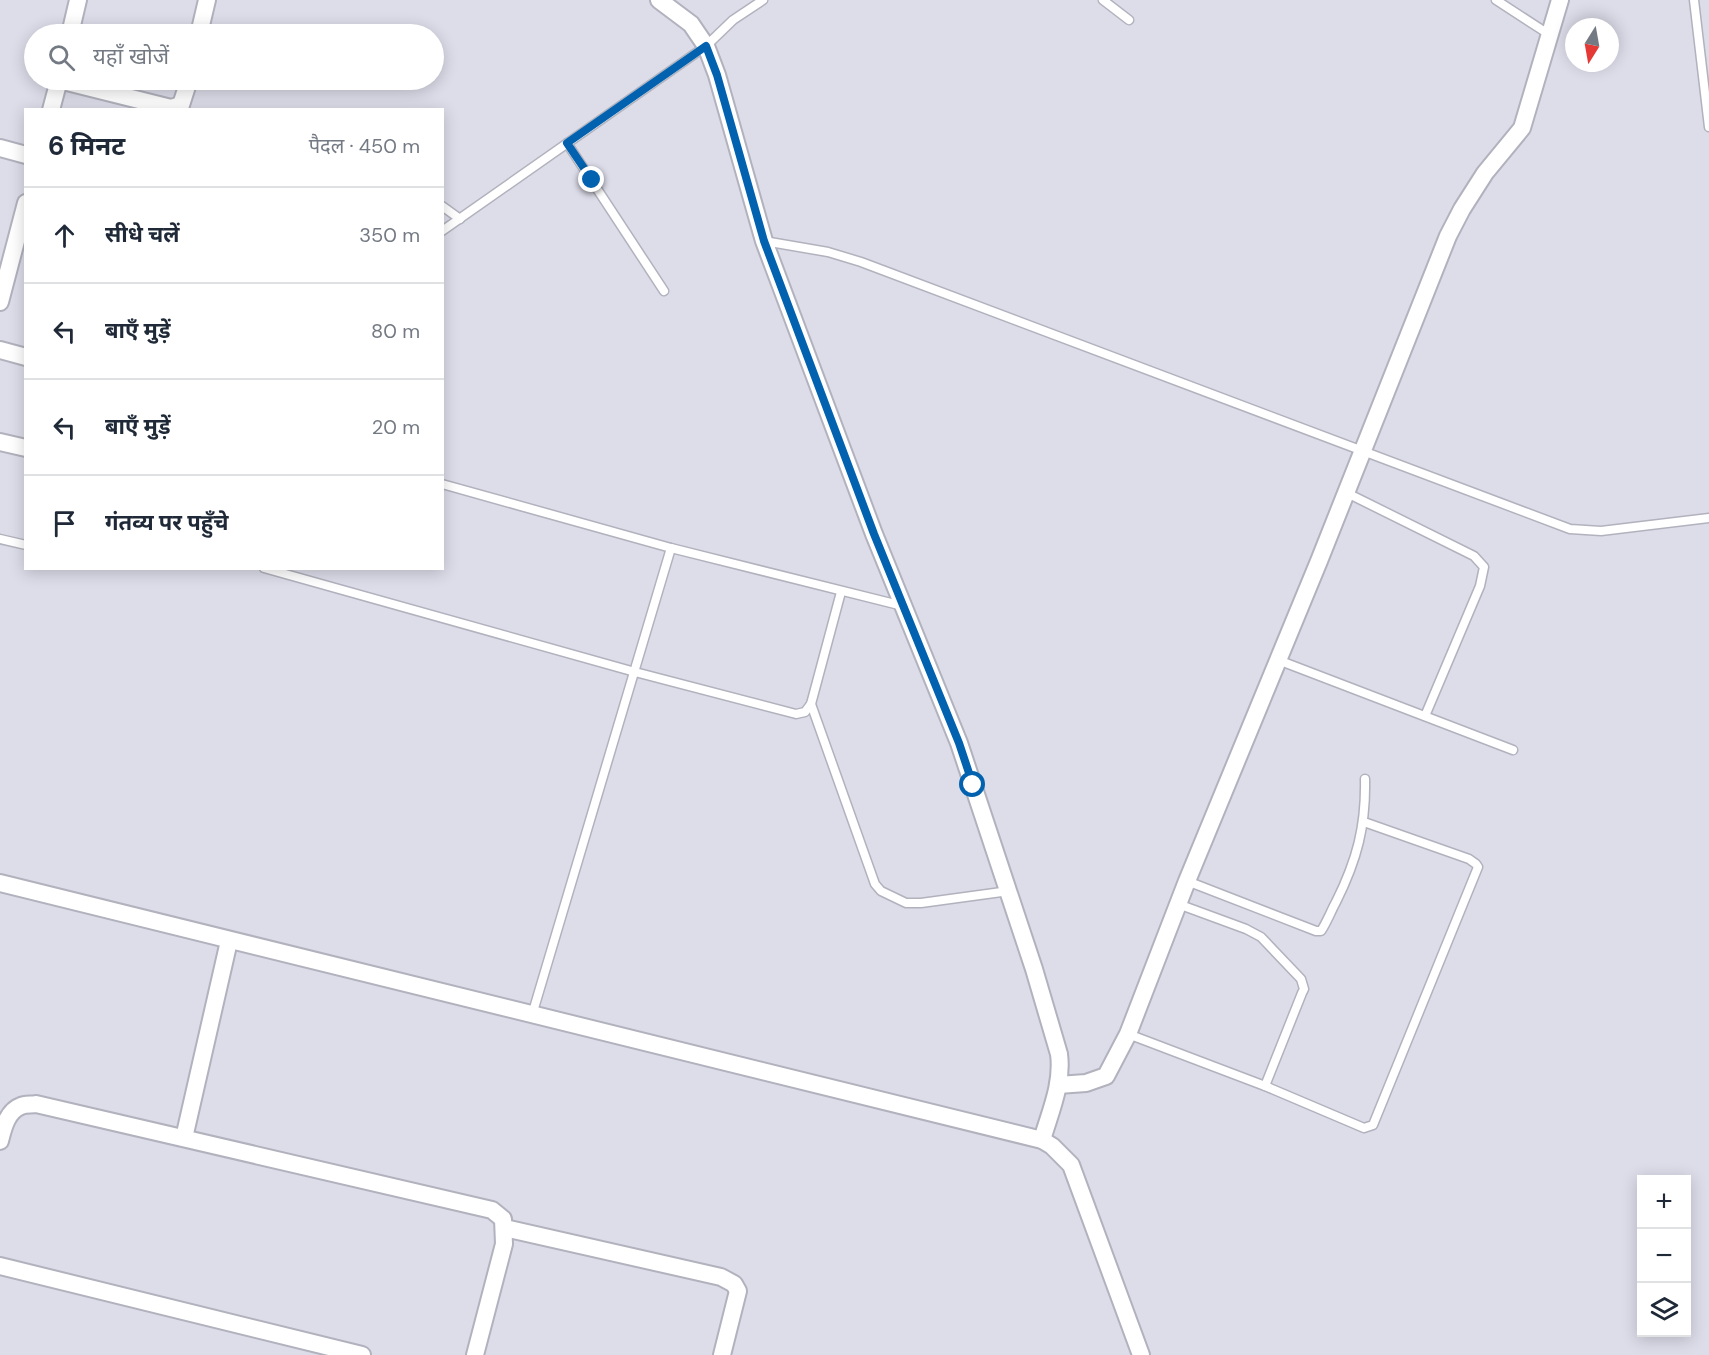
<!DOCTYPE html>
<html lang="hi">
<head>
<meta charset="utf-8">
<style>
  body { margin:0; font-family:"DM Sans","Noto Sans Devanagari",sans-serif; background:#f2f2f3; color:#1f2937 }
  .controls { position:absolute; right:18px; bottom:18px; display:grid; overflow:hidden; border-radius:0px; box-shadow:0 3px 15px #0003 }
  .controls button { width:54px; height:54px; display:grid; place-items:center; padding:0; border:0; border-bottom:2px solid #e0e1e3; background:#fff; color:#1f2937; font:30px sans-serif }
  .compass { position:absolute; left:1565px; top:18px; width:54px; height:54px; border-radius:50%; background:#fff; box-shadow:0 3px 15px #0003; rotate:191deg }
  .stop { position:absolute; width:18px; height:18px; margin:-14px; border:4px solid #0262af; border-radius:50%; background:#fff }
  .stop.end { background:#0262af; border-color:#fff; box-shadow:0 2px 6px #0008 }
  .list { margin:0; padding:0; list-style:none }
  h2 { display:flex; justify-content:space-between; align-items:center; height:78px; margin:0; padding:0 24px; font-size:26px }
  h2 small { font-size:20px; font-weight:400; color:#747a83 }
  .list li { display:grid; grid-template-columns:39px 1fr auto; gap:18px; align-items:center; box-sizing:border-box; height:96px; padding:0 24px; border-top:2px solid #e0e1e3 }
  .list b { display:block; font-size:22px; white-space:nowrap }
  .list em { font-size:20px; font-style:normal; color:#747a83 }
  .icon { flex:none; width:33px; height:33px; fill:none; stroke:currentColor; stroke-width:2; stroke-linecap:round; stroke-linejoin:round }
  .map { position:relative; flex:none; width:1709px; height:1355px; overflow:hidden }
  .search { position:absolute; background:#fff; box-shadow:0 3px 15px #0003; left:24px; top:24px; width:420px; height:66px; display:flex; align-items:center; gap:15px; box-sizing:border-box; padding:0 21px; border-radius:33px; color:#747a83; font-size:22px }
  .panel { position:absolute; background:#fff; box-shadow:0 3px 15px #0003; left:24px; top:108px; width:420px; height:462px; border-radius:0px }
  .map>svg:first-child { display:block }
  .lines { fill:none; stroke-linecap:round; stroke-linejoin:round }
  .service-casing { stroke:#b1b2bd; stroke-width:11 }
  .minor-casing { stroke:#b1b2bd; stroke-width:20 }
  .service { stroke:#fff; stroke-width:8 }
  .minor { stroke:#fff; stroke-width:16 }
  .route { stroke:#0262af; stroke-width:8 }
</style>
</head>
<body>
<div class="map">
<svg width="1709" height="1355" viewBox="0 0 1709 1355">
  <rect width="100%" height="100%" fill="#dcdde9"/>
  <g class="lines">
    <!-- service casing -->
    <g class="service-casing">
      <g id="service">
        <polyline points="1103,0 1129,20"/>
        <polyline points="1496,0 1550,35"/>
        <polyline points="1694,0 1709,127"/>
        <polyline points="567,143 664,291"/>
        <polyline points="442,206 460,219"/>
        <polyline points="442,231 706,46 733,20 763,0"/>
        <polyline points="764,241 828,252 861,262 1570,529 1601,531 1709,518"/>
        <polyline points="442,484 671,548 903,606"/>
        <polyline points="1347,493 1474,556 1484,567 1480,586 1425,716"/>
        <polyline points="0,539 26,545"/>
        <polyline points="264,568 635,672 796,714 805,712 811,704 841,592"/>
        <polyline points="1278,660 1513,750"/>
        <polyline points="811,704 875,884 881,891 906,903 921,903 1009,891"/>
        <path d="M1187 881 1316 931H1321C1327 922 1331 911 1336 902 1357 860 1366 826 1365 779"/>
        <polyline points="1178,904 1246,929 1261,937 1301,979 1304,989 1302,993 1265,1086"/>
        <polyline points="532,1015 671,548"/>
        <polyline points="1128,1034 1265,1086 1364,1128 1373,1125 1478,867 1476,864 1469,859 1364,822"/>
      </g>
    </g>
    <!-- minor casing -->
    <g class="minor-casing">
      <g id="minor">
        <path d="M659 0 691 24 706 46 717 75 764 241 874 534 959 743 1034 969 1059 1054C1063 1084 1050 1112 1042 1140"/>
        <polyline points="70,34 78,0"/>
        <polyline points="199,34 207,0"/>
        <polyline points="59,80 171,108 181,105 189,80"/>
        <polyline points="51,110 59,80"/>
        <polyline points="0,148 26,155"/>
        <polyline points="0,302 26,203"/>
        <polyline points="0,350 26,357"/>
        <polyline points="0,442 26,448"/>
        <polyline points="0,883 1042,1140 1052,1146 1071,1165 1141,1355"/>
        <polyline points="1058,1085 1086,1083 1106,1076 1128,1034 1187,881 1319,561 1448,236 1462,209 1485,173 1522,128 1560,0"/>
        <polyline points="184,1138 229,941"/>
        <path d="M0 1141C3 1129 7 1111 21 1106 25 1104 32 1105 36 1104L492 1210 503 1219 504 1244 475 1355"/>
        <polyline points="505,1228 721,1277 734,1284 738,1291 722,1355"/>
        <polyline points="0,1266 362,1355"/>
      </g>
    </g>
    <!-- service -->
    <use href="#service" class="service"/>
    <!-- minor -->
    <use href="#minor" class="minor"/>
  </g>
  <g class="lines">
    <!-- route -->
    <polyline class="route" points="592,180 567,143 706,46 717,75 764,241 874,534 959,743 973,785"/>
  </g>
</svg>
<div class="controls">
<button>+</button>
<button>−</button>
<button><svg class="icon" aria-label="layers" viewBox="0 0 24 24"><path d="M12 4l9 5-9 5-9-5zM3 14l9 5 9-5"/></svg></button>
</div>
<svg class="compass" viewBox="-18 -18 36 36"><path d="M0-13l5 13h-10z" fill="#e53935"/><path d="M0 13l5-13h-10z" fill="#747a83"/></svg>
<div class="stop" style="left:973px;top:785px"></div>
<div class="stop end" style="left:592px;top:180px"></div>
<div class="search"><svg class="icon" aria-label="search" viewBox="0 0 24 24"><circle cx="10" cy="10" r="6"/><path d="M15 15l6 6"/></svg>यहाँ खोजें</div>
<section class="panel">
<h2>6 मिनट<small>पैदल · 450 m</small></h2>
<ul class="list">
<li><svg class="icon" aria-label="ahead" viewBox="0 0 24 24"><path d="M12 20V5M6 11l6-6 6 6"/></svg><div><b>सीधे चलें</b></div><em>350 m</em></li>
<li><svg class="icon" aria-label="left" viewBox="0 0 24 24"><path d="M17 20v-9H6M10 6l-5 5 5 5"/></svg><div><b>बाएँ मुड़ें</b></div><em>80 m</em></li>
<li><svg class="icon" aria-label="left" viewBox="0 0 24 24"><path d="M17 20v-9H6M10 6l-5 5 5 5"/></svg><div><b>बाएँ मुड़ें</b></div><em>20 m</em></li>
<li><svg class="icon" aria-label="arrive" viewBox="0 0 24 24"><path d="M6 21V4h12l-3 4 3 4H6"/></svg><div><b>गंतव्य पर पहुँचे</b></div></li>
</ul>
</section>
</div>
</body>
</html>
